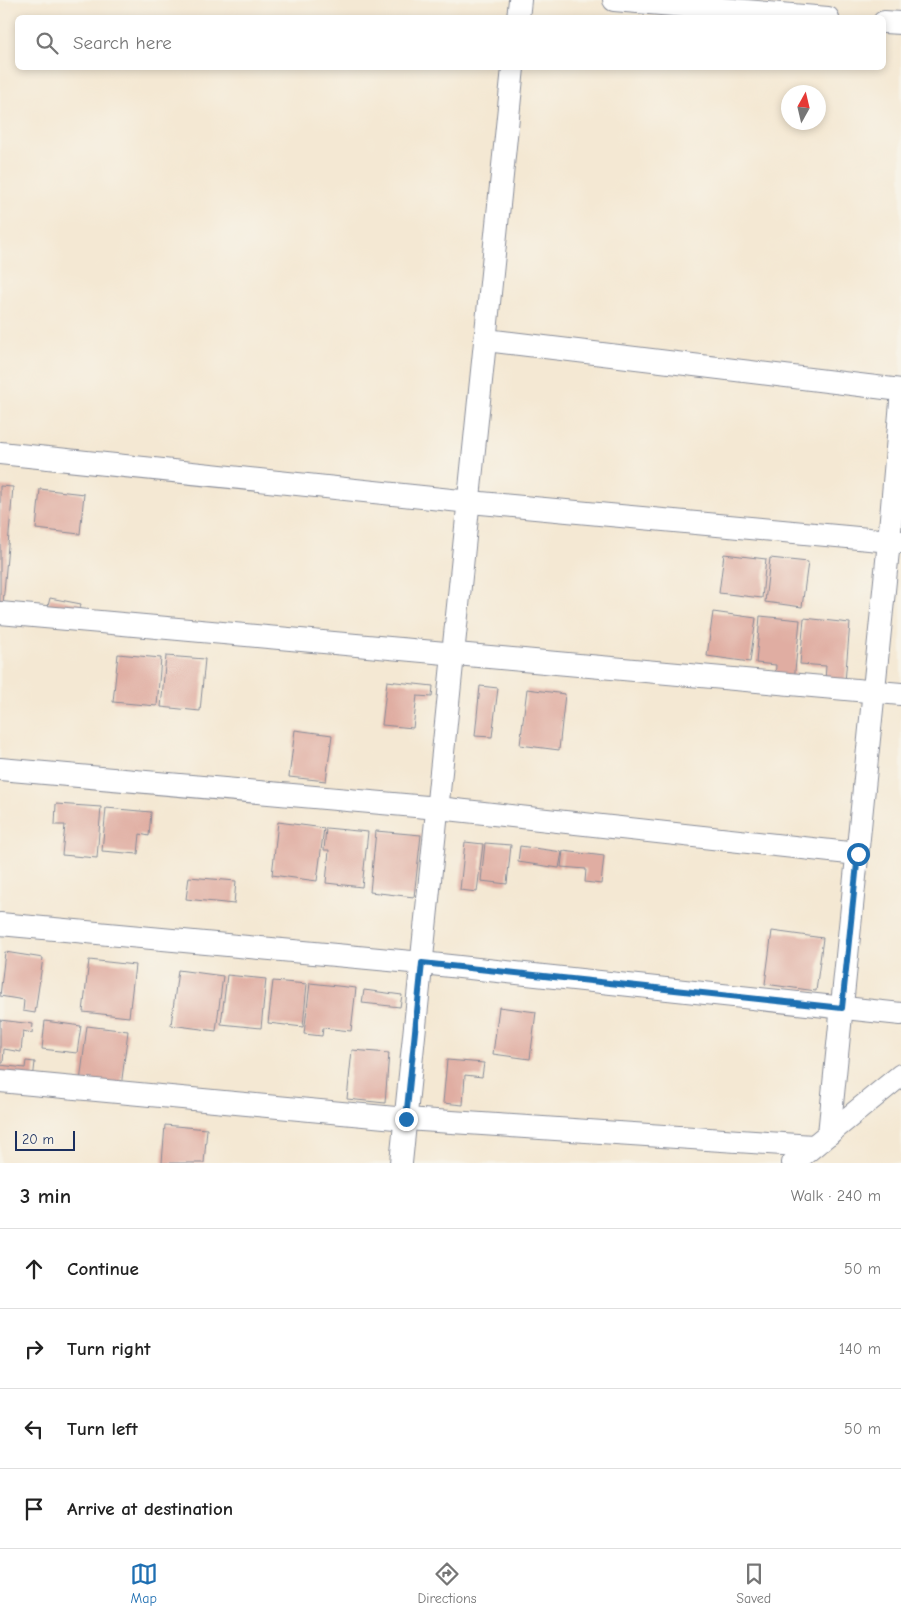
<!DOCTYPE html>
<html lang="en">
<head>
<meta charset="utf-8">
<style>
  body { margin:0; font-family:"Comic Neue",sans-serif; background:#f6f6f6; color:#222 }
  .compass { position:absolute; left:781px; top:85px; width:45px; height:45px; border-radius:50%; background:#fff; box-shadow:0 2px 8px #0003; rotate:8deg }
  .scale { position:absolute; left:15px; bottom:12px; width:60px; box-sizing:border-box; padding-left:5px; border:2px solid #1b2f5e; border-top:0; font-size:14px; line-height:18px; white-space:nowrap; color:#1b2f5e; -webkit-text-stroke:4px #f7f3e8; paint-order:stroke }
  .stop { position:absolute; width:15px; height:15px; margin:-11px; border:4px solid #1f6fb2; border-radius:50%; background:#fff }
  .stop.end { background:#1f6fb2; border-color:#fff; box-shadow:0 1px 5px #0008 }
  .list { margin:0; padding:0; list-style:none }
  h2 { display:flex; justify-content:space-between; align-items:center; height:65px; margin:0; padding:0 20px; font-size:21px }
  h2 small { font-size:16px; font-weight:400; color:#767676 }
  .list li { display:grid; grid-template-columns:32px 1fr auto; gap:15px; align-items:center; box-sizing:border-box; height:80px; padding:0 20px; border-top:1px solid #e0e0e0 }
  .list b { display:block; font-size:19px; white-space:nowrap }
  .list em { font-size:16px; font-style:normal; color:#767676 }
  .icon { flex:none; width:28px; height:28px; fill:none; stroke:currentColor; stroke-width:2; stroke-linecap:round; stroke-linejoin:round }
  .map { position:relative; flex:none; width:901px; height:1163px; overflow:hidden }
  .search { position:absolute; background:#fff; box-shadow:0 2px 8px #0003; left:15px; right:15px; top:15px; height:55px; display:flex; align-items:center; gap:12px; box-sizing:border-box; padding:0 18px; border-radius:8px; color:#767676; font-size:19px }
  .sheet { height:385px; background:#fff }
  nav { display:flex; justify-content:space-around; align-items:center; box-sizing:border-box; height:70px; border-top:1px solid #e0e0e0; background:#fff; font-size:14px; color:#767676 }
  nav a { display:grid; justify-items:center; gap:2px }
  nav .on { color:#1f6fb2 }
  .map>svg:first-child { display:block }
  .building { fill:#e0ada2 }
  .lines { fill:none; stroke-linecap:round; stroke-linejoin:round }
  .minor-casing { stroke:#888c98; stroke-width:24 }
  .minor { stroke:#fff; stroke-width:22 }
  .route { stroke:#1f6fb2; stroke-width:6 }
</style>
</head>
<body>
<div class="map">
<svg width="901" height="1163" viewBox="0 0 901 1163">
  <rect width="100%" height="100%" fill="#f7f3e8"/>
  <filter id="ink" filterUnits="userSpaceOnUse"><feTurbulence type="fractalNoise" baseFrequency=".02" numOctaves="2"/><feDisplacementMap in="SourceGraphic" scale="10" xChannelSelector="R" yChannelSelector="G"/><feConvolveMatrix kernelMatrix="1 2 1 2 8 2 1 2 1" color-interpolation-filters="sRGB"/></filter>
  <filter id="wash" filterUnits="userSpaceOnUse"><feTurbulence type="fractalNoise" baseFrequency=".0096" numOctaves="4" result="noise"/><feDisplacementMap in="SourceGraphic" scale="20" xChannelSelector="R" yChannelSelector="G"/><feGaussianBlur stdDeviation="1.12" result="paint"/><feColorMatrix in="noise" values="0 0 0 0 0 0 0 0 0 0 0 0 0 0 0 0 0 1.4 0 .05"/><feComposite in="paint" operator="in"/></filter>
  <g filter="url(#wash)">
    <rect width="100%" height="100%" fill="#f4e8d3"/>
    <g id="blocks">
      <!-- building -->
      <g class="building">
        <polygon points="0,486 13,487 3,604 0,604"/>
        <polygon points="40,489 84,494 80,534 36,529"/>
        <polygon points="724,554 766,559 762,598 719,593"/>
        <polygon points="770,558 808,562 802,607 765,602"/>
        <polygon points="50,598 81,604 78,616 47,610"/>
        <polygon points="713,612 756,618 750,662 707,656"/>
        <polygon points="760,616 800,620 794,681 775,679 776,665 756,663"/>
        <polygon points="804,618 850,623 845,682 825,680 826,666 800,664"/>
        <polygon points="118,654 161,658 157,706 113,702"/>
        <polygon points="166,656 205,659 200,711 161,707"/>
        <polygon points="387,681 433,686 432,697 417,696 413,728 382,725"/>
        <polygon points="480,686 498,688 492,737 475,736"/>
        <polygon points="527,689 565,694 559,750 520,745"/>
        <polygon points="295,730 332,735 326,781 289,777"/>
        <polygon points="56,804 101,807 97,858 62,855 65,825 55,825"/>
        <polygon points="106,808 151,812 149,836 140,834 138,854 102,851"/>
        <polygon points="278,822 324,828 317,881 272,875"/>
        <polygon points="326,828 368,832 362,887 326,883 329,850 324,850"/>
        <polygon points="376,831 421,835 414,897 370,892"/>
        <polygon points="465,842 483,844 477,892 460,890"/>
        <polygon points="485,843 511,845 507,884 481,881"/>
        <polygon points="520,846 562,852 559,868 518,862"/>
        <polygon points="563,851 604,856 601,884 585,882 586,869 561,867"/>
        <polygon points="189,877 236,881 234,904 186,899"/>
        <polygon points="772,931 823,938 816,991 765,984"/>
        <polygon points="5,952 43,958 35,1013 23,1011 24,1000 0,996"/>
        <polygon points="89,960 135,965 129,1017 83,1012"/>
        <polygon points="178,970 223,976 216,1031 171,1025"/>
        <polygon points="227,975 266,979 261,1028 221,1024"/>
        <polygon points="273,981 307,984 303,1027 268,1023"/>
        <polygon points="310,983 356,988 351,1031 323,1028 322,1036 304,1034"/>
        <polygon points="364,990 402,995 400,1007 362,1003"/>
        <polygon points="499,1007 536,1012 530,1059 493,1054"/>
        <polygon points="0,1020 33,1024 32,1033 23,1031 21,1052 4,1049 3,1063 0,1063"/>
        <polygon points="45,1021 81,1026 77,1053 42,1049"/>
        <polygon points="87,1026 128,1031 121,1087 80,1082"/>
        <polygon points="352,1050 389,1053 385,1103 347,1099"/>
        <polygon points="447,1060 484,1063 482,1077 465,1075 463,1105 443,1103"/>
        <polygon points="26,1061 35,1062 33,1080 0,1076 0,1065 25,1068"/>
        <polygon points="165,1125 207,1129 204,1163 162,1163"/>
      </g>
    </g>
  </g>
  <g filter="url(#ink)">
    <use href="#blocks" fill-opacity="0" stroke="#888c98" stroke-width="1"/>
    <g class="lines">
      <!-- minor casing -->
      <g class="minor-casing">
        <g id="minor">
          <polyline points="614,0 828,18"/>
          <polyline points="518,18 520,0"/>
          <polyline points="884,22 901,23"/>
          <polyline points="486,340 901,390"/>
          <polyline points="0,453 470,502 901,542"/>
          <polyline points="0,613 901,694"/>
          <polyline points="0,769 438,808 858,854"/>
          <polyline points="0,924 422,963 901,1014"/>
          <polyline points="0,1081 406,1119 813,1146"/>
          <polyline points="829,1134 889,541 901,402"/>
          <polyline points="401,1163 513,68"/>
          <polyline points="793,1163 901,1075"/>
        </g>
      </g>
      <!-- minor -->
      <use href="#minor" class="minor"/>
    </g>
  </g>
  <g class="lines" filter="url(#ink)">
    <!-- route -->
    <polyline class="route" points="406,1119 422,963 842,1008 858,854"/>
  </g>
</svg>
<svg class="compass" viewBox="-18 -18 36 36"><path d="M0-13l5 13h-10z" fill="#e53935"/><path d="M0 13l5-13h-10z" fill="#767676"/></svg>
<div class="scale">20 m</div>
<div class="stop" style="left:858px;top:854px"></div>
<div class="stop end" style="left:406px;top:1119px"></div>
<div class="search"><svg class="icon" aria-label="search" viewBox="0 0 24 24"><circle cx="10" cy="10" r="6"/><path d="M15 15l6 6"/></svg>Search here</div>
</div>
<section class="sheet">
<h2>3 min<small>Walk · 240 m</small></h2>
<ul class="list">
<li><svg class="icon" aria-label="ahead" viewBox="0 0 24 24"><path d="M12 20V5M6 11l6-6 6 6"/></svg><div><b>Continue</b></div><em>50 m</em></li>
<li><svg class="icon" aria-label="right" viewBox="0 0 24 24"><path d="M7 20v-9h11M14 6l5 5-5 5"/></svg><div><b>Turn right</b></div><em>140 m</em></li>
<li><svg class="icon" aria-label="left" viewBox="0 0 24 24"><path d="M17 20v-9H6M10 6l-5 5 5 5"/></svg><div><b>Turn left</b></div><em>50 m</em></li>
<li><svg class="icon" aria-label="arrive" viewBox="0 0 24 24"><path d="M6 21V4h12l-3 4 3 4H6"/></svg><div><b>Arrive at destination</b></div></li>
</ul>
</section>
<nav>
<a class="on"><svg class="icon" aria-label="map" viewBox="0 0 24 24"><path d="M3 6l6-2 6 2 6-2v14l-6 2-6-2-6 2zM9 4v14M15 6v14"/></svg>Map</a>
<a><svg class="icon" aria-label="directions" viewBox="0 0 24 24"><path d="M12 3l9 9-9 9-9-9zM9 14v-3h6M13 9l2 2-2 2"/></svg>Directions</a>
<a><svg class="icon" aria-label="saved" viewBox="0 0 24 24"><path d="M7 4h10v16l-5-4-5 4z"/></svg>Saved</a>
</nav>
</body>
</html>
